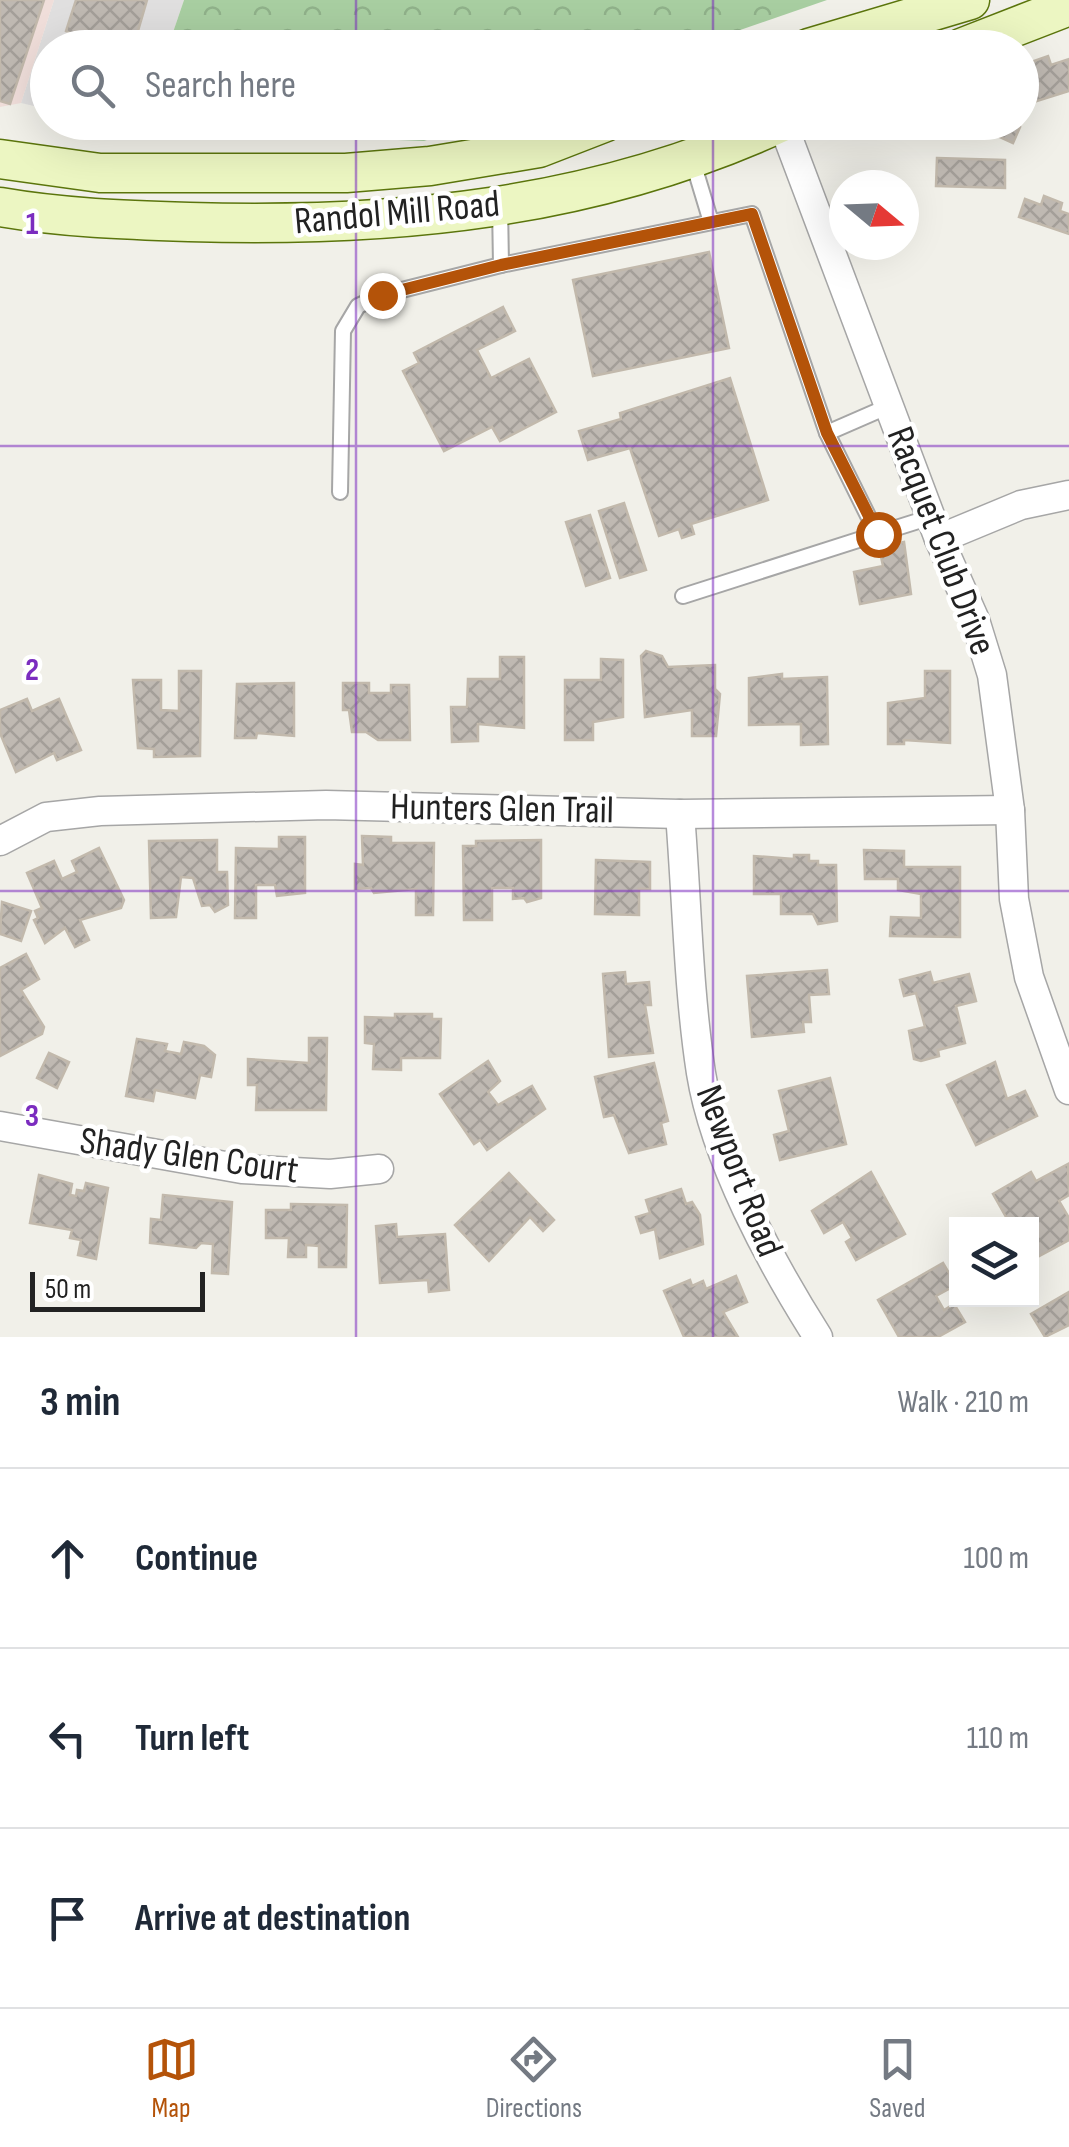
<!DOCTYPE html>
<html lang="en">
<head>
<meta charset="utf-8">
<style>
  body { margin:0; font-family:"Sofia Sans Condensed",sans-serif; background:#f6f6f7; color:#1f2937 }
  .controls { position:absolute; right:30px; bottom:30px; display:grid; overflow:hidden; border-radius:0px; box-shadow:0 10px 40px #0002 }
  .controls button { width:90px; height:90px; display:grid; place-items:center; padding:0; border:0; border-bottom:2px solid #e0e1e3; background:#fff; color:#1f2937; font:50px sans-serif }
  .compass { position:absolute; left:829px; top:170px; width:90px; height:90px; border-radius:50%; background:#fff; box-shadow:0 10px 40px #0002; rotate:109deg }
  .scale { position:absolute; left:30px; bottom:25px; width:175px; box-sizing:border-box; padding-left:10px; border:5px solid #222; border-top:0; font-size:28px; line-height:35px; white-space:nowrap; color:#222; -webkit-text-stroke:8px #fff; paint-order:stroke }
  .stop { position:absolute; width:30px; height:30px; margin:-22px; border:8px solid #b45309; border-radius:50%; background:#fff }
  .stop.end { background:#b45309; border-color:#fff; box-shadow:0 2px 10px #0008 }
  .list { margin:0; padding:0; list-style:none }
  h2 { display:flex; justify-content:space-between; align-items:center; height:130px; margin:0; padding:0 40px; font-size:42px }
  h2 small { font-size:32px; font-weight:400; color:#747a83 }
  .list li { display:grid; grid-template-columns:65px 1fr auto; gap:30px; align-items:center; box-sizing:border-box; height:180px; padding:0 40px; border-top:2px solid #e0e1e3 }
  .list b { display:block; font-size:38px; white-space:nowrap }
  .list em { font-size:32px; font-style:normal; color:#747a83 }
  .icon { flex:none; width:55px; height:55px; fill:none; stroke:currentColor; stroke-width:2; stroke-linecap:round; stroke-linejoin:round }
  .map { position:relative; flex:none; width:1069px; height:1337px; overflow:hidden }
  .search { position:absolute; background:#fff; box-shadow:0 10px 40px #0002; left:30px; right:30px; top:30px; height:110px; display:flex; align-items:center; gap:25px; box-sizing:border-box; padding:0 35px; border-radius:55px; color:#747a83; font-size:38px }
  .sheet { height:670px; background:#fff }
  nav { display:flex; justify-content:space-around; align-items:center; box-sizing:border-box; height:140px; border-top:2px solid #e0e1e3; background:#fff; font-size:28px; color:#747a83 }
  nav a { display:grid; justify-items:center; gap:5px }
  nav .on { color:#b45309 }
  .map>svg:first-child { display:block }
  .residential { fill:#e0dfdf }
  .commercial { fill:#f0deda }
  .forest { fill:url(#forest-crowns) }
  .building { fill:url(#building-cross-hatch); stroke:#c2b9ac; stroke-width:2.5 }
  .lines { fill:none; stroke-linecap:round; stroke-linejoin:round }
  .lane-casing { stroke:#a6a6a6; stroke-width:18 }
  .street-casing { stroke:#a6a6a6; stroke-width:31 }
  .secondary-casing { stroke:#5b750c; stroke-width:41 }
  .lane { stroke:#fff; stroke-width:14 }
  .street { stroke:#fff; stroke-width:28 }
  .secondary { stroke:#ecf6c2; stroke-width:38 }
  .route { stroke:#b45309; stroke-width:12 }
  .grid { fill:none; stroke:#7b2cbf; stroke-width:2.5; stroke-opacity:0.55 }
  .labels { text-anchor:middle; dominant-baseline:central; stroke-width:9; stroke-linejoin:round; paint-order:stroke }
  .street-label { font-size:38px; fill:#222; stroke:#fff }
  .grid-label { font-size:32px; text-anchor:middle; font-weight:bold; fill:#7b2cbf; stroke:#fff; stroke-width:9; stroke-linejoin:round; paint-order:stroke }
</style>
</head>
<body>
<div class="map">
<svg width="1069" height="1337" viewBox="0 0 1069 1337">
  <defs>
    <pattern id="forest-crowns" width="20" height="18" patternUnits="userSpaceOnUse" patternTransform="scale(2.5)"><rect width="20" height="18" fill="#a8cea1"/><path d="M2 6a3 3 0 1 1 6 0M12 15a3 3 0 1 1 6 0" fill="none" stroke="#90b18a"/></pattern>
    <pattern id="building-cross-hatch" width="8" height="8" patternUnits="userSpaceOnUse" patternTransform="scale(2.5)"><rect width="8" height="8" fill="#bfb9b2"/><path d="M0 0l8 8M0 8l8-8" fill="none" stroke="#a49f99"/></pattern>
  </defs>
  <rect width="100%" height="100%" fill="#f1f0e9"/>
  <!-- residential -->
  <polygon class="residential" points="54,0 184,0 168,47 48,48 47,109 21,103"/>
  <!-- commercial -->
  <polygon class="commercial" points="0,0 54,0 21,103 0,107"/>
  <!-- forest -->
  <g class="forest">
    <polygon points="184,0 827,0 691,47 168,47"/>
    <polygon points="144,122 477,122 477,123 424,141 141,130"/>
  </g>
  <!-- building -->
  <g class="building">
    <polygon points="0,0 44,0 10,104 0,101"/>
    <polygon points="76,0 147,0 133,48 67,48 72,34 66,31"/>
    <polygon points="1048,56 1051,65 1069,59 1069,91 1034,102 1025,75 1034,71 1031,62"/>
    <polygon points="967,122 1010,122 1020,127 1013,143"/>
    <polygon points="937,158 1005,160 1005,188 936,186"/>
    <polygon points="1044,196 1062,203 1060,211 1069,214 1069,234 1019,217 1025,199 1041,205"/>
    <polygon points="709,252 729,348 593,376 573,280"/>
    <polygon points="503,307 515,331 477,350 491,378 529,359 556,412 500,441 492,427 444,451 403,371 419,363 414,353"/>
    <polygon points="730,378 768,500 691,524 694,534 682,538 679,529 659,536 630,448 588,460 579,431 621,419 620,413"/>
    <polygon points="624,503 646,570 620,578 599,511"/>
    <polygon points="590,515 610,578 586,586 566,522"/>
    <polygon points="904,542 911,594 860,604 854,572 883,566 879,547"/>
    <polygon points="646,651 662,656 668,667 715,665 715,689 720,694 716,736 692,736 692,710 645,717 641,656"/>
    <polygon points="500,657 524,657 524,728 478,724 478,741 452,742 451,707 467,707 468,679 500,679"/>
    <polygon points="601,659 623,660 623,717 593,722 593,740 565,740 565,680 601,680"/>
    <polygon points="179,671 201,671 200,756 154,757 154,749 138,748 133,680 161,680 161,710 179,711"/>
    <polygon points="925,671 950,671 950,743 904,740 904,744 888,744 888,703 925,698"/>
    <polygon points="782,674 782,679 827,677 828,744 801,745 801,724 749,725 749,678"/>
    <polygon points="294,683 294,736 257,733 256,738 235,738 237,684"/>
    <polygon points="343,683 369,683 369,693 391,693 391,685 409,685 410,740 378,740 366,732 352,732 349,710 343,710"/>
    <polygon points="27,699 32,711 59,699 81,750 57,760 54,753 16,772 0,733 0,710"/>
    <polygon points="362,836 391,837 391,843 434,843 433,915 416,915 416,889 374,893 371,888 355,889 355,864 363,865"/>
    <polygon points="279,837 305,837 305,893 277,896 275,885 256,885 256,918 235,918 236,848 279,849"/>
    <polygon points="217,840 217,872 227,872 228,905 215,912 210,905 202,906 193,878 181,877 176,917 151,918 149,841"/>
    <polygon points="541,840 541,898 527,902 524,898 513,899 513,888 492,888 492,920 464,920 463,846 476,846 476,841"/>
    <polygon points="99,848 124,900 121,908 80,920 89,940 75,947 65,928 45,943 34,920 38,918 35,911 42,908 27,873 54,861 62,879 77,872 72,861"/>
    <polygon points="864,850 904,851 904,867 960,867 960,937 890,936 891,917 921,918 921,894 898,890 898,879 865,879"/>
    <polygon points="794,855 809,855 809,861 818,861 818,865 836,865 837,921 818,924 813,914 781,914 781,894 754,894 754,856 794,859"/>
    <polygon points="596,860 650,862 650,889 639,889 639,915 595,914"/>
    <polygon points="2,902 31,911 21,941 0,934"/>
    <polygon points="26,954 39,979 21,990 44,1027 42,1034 0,1056 0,968"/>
    <polygon points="827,970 829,994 809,995 811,1022 803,1022 804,1032 752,1037 747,976"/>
    <polygon points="625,972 626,984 649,982 651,1005 645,1005 653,1053 609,1057 603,974"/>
    <polygon points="930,972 933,983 969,974 976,1001 956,1006 965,1043 938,1050 939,1056 921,1061 914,1059 909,1031 925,1027 916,993 904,996 900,980"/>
    <polygon points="395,1014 432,1014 432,1019 441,1019 440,1058 401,1058 401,1070 373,1069 374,1044 365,1043 365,1017 395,1018"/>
    <polygon points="309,1038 327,1038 326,1110 256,1110 257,1085 248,1085 248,1059 309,1063"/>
    <polygon points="137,1039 167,1044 165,1051 181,1054 184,1042 204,1046 215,1055 211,1077 200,1075 195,1098 155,1090 153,1101 126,1096"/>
    <polygon points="49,1053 69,1062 57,1088 37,1078"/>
    <polygon points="488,1061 500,1081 488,1092 498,1105 532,1086 545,1109 487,1150 480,1140 474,1144 440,1094"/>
    <polygon points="995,1062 1007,1099 1025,1091 1037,1116 976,1145 947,1085"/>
    <polygon points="654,1063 668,1121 661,1123 666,1144 629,1153 614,1115 604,1117 595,1077"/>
    <polygon points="830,1078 846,1144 780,1160 774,1135 789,1131 779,1091"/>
    <polygon points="1068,1164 1069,1195 1059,1201 1069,1218 1069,1240 1032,1260 1032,1224 1010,1224 993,1194 1031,1172 1036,1181"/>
    <polygon points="871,1172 905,1234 856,1260 846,1242 852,1238 843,1222 824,1233 812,1211"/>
    <polygon points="509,1173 554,1220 543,1231 530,1217 489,1261 455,1225"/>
    <polygon points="39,1175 72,1184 70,1195 76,1196 77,1190 84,1191 86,1183 108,1188 96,1259 78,1255 81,1240 70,1238 72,1230 30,1223"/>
    <polygon points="681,1189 686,1204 692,1202 700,1215 703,1244 660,1258 655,1229 641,1233 636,1217 650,1213 646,1200"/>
    <polygon points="163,1195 232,1202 228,1274 212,1273 213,1244 201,1243 196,1248 150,1243 151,1219 161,1220"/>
    <polygon points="291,1204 347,1205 346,1267 319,1267 319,1246 306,1245 306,1257 288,1257 289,1238 266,1238 266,1210 291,1210"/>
    <polygon points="396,1224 397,1237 445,1234 449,1290 429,1292 428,1280 380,1283 376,1226"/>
    <polygon points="943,1263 956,1285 936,1296 944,1310 954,1304 965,1322 938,1337 899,1337 878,1300"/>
    <polygon points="736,1276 747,1302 723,1312 738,1337 684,1337 664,1291 690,1280 692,1286 703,1281 706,1289"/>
    <polygon points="1069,1292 1069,1325 1045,1337 1031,1314"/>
  </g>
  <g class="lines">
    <!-- lane casing -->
    <g class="lane-casing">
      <g id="lane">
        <polyline points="692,159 711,222"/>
        <polyline points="501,265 752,214 827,433 877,534 683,596"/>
        <polyline points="827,433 889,406"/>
        <polyline points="340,492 343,331 358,306 382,295 501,265 500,205"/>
        <polyline points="877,534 931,517"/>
      </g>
    </g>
    <!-- street casing -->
    <g class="street-casing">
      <g id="street">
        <polyline points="782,122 939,539 975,620 992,675 1010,810 1014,899 1029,977 1069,1090"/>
        <polyline points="939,539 1021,505 1069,495"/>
        <path d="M680 814C687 900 688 988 701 1073 715 1160 771 1263 818 1337"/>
        <polyline points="0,841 46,817 100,811 326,805 680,814 1010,810"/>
        <polyline points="0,1126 242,1169 330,1174 379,1169"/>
      </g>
    </g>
    <!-- secondary casing -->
    <g class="secondary-casing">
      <g id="secondary">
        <polyline points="809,48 970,0"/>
        <polyline points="961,48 1069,6"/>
        <polyline points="0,159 100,173 346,173 430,166 539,148 606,122"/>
        <path d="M0 207C63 218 126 220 189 222 395 228 593 209 782 122"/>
      </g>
    </g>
    <!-- lane -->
    <use href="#lane" class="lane"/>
    <!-- street -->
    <use href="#street" class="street"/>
    <!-- secondary -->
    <use href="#secondary" class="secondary"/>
  </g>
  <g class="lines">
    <!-- route -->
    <polyline class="route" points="382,295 501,265 752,214 827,433 878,534"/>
  </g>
  <!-- grid -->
  <path class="grid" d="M356 0V48M713 0V48M356 122V1337M713 122V1337M0 446H1069M0 891H1069"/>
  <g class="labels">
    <!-- street labels -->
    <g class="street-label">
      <text transform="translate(397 213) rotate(-5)">Randol Mill Road</text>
      <text transform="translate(941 541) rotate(69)">Racquet Club Drive</text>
      <text transform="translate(502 809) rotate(1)">Hunters Glen Trail</text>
      <text transform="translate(189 1156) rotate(8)">Shady Glen Court</text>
      <text transform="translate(739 1171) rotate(69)">Newport Road</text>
    </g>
  </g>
  <g class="grid-label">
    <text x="32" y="234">1</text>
    <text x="32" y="680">2</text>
    <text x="32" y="1126">3</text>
  </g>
</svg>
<div class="controls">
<button><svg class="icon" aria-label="layers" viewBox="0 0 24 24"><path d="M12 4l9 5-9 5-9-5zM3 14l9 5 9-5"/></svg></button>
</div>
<svg class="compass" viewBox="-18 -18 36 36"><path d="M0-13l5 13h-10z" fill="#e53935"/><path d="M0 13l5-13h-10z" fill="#747a83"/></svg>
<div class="scale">50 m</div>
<div class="stop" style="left:878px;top:534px"></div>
<div class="stop end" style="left:382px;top:295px"></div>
<div class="search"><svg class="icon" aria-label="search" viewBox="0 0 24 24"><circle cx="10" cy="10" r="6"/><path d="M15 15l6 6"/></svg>Search here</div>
</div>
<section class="sheet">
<h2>3 min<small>Walk · 210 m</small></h2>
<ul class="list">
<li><svg class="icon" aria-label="ahead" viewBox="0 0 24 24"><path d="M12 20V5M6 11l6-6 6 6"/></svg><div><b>Continue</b></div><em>100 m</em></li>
<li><svg class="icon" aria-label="left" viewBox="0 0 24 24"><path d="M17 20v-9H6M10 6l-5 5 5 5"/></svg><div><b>Turn left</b></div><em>110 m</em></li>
<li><svg class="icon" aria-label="arrive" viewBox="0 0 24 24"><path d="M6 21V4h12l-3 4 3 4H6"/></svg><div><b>Arrive at destination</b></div></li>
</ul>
</section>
<nav>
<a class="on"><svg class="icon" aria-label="map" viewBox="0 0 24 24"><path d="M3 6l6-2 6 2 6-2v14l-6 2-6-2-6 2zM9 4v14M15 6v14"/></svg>Map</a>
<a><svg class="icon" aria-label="directions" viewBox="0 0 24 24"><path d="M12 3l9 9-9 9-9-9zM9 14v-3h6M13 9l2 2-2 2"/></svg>Directions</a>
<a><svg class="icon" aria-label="saved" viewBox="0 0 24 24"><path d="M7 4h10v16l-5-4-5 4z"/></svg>Saved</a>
</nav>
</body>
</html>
